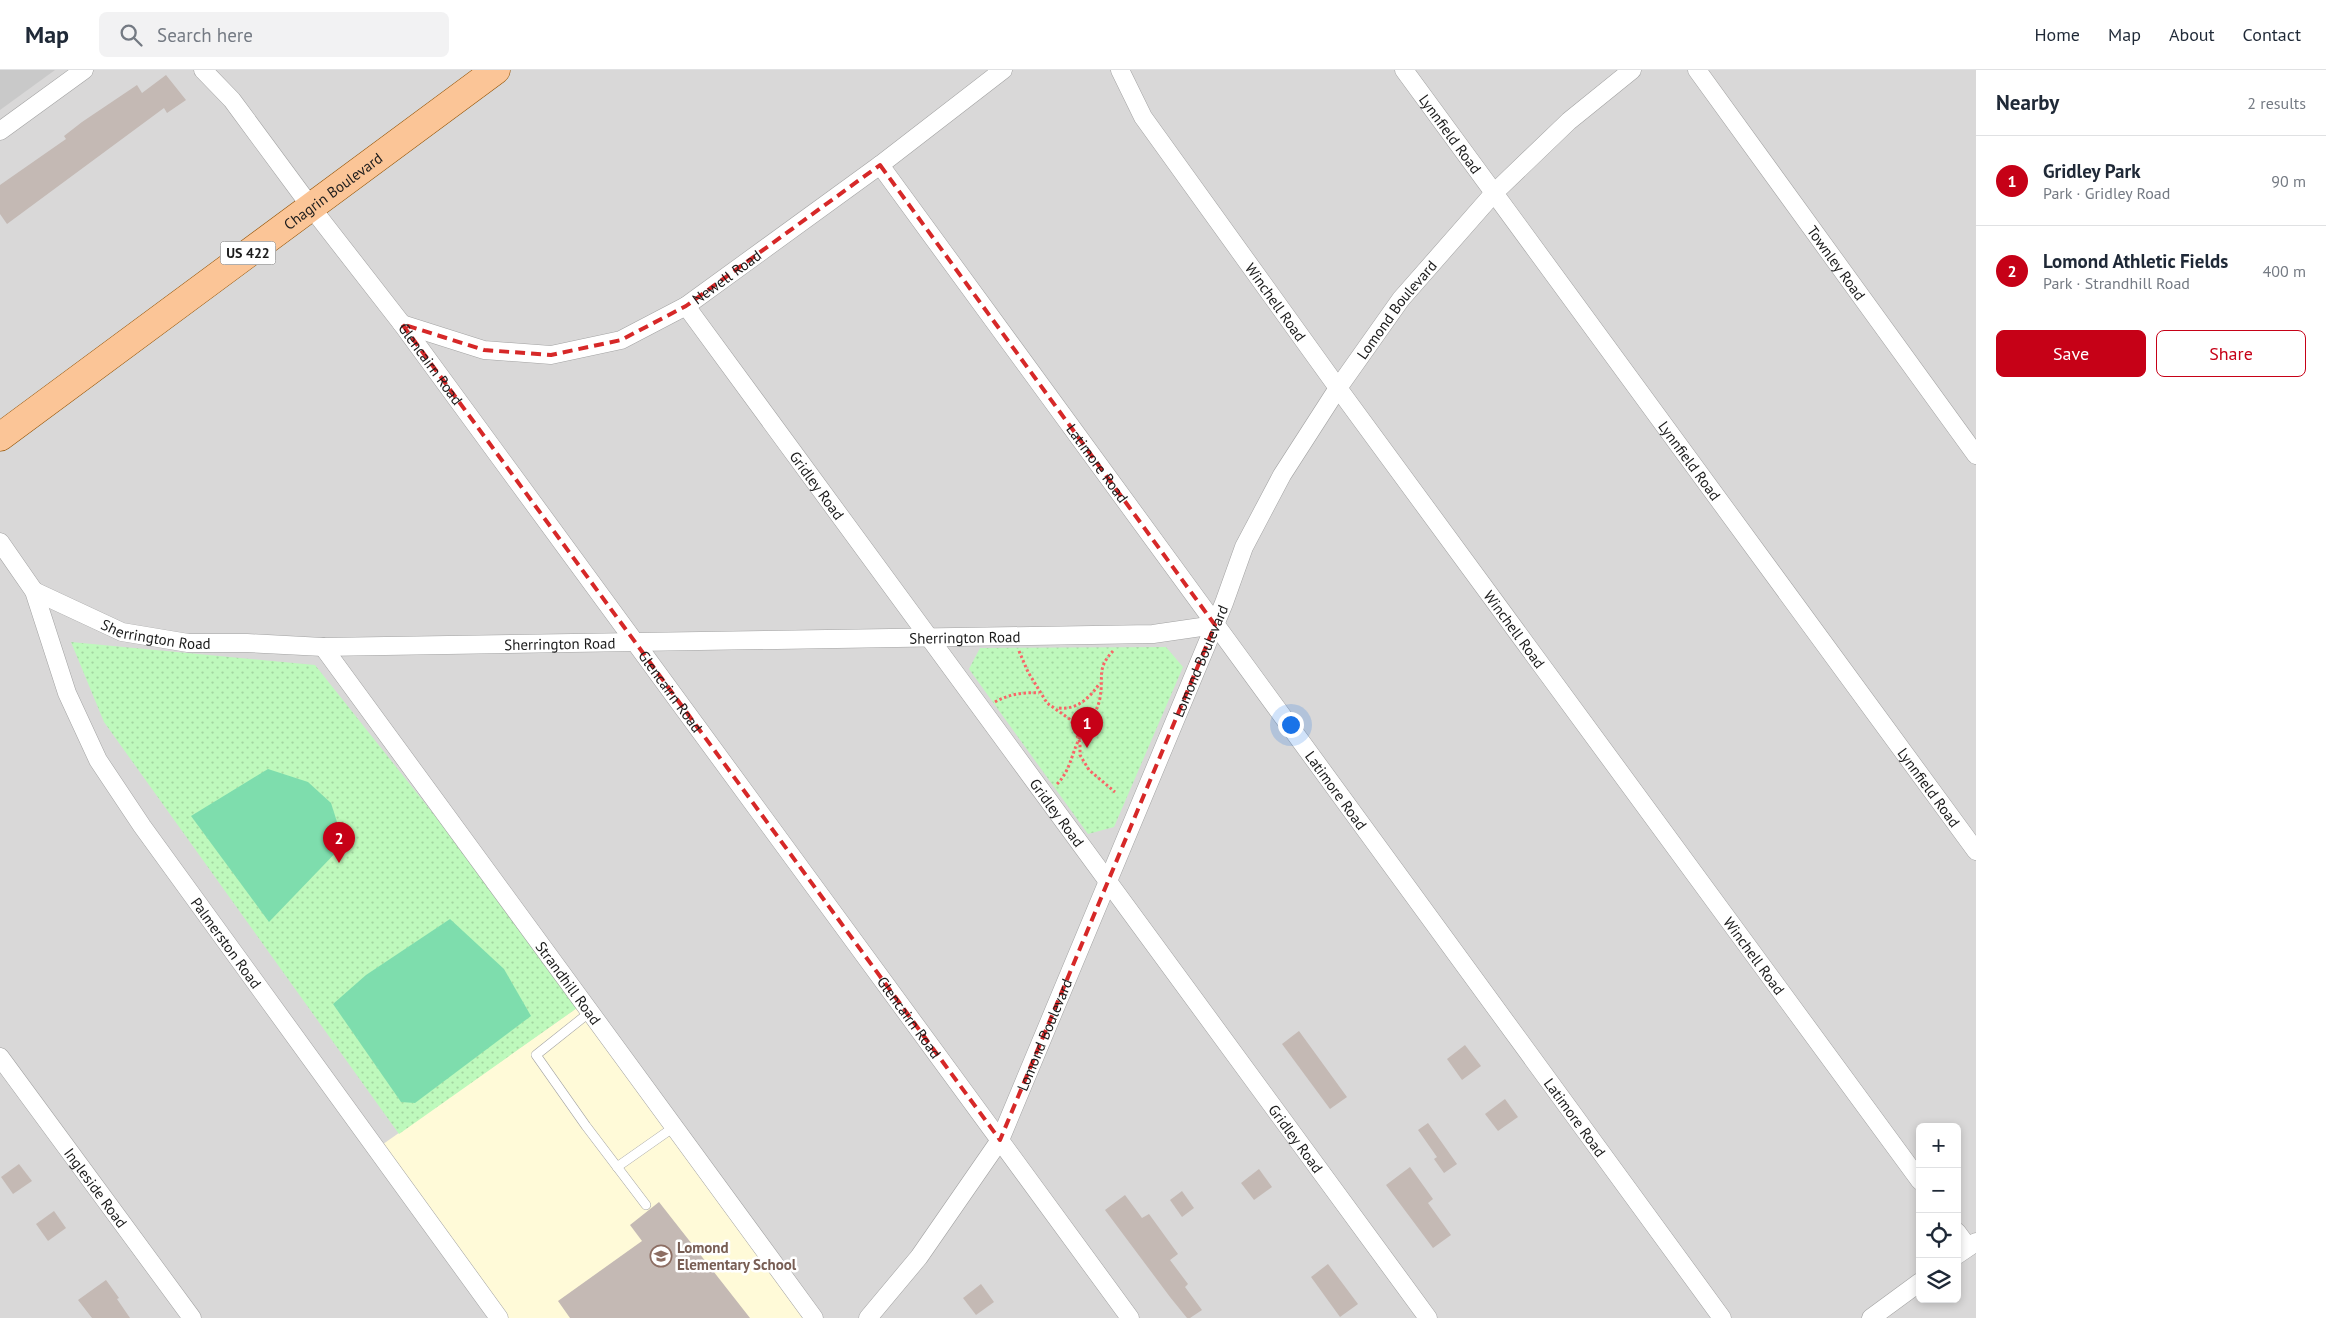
<!DOCTYPE html>
<html lang="en">
<head>
<meta charset="utf-8">
<style>
  body { margin:0; font-family:"PT Sans",sans-serif; background:#f2f2f3; color:#1f2937 }
  .controls { position:absolute; right:15px; bottom:15px; display:grid; overflow:hidden; border-radius:8px; box-shadow:0 2px 8px #0003 }
  .controls button { width:45px; height:45px; display:grid; place-items:center; padding:0; border:0; border-bottom:1px solid #e0e1e3; background:#fff; color:#1f2937; font:25px sans-serif }
  .you { position:absolute; left:1290px; top:654px; width:18px; height:18px; margin:-12px; border:4px solid #fff; border-radius:50%; background:#1a73e8; box-shadow:0 0 0 8px #1a73e833 }
  .badge { display:grid; place-items:center; width:32px; height:32px; border-radius:50%; background:#c60117; color:#fff; font-size:16px; font-weight:700 }
  .pin { position:absolute; translate:-50% -41px; filter:drop-shadow(0 1px 2px #0008) }
  .pin::after { content:''; position:absolute; top:26px; width:18px; height:15px; background:inherit; clip-path:polygon(0 0,100% 0,50% 100%) }
  .list { margin:0; padding:0; list-style:none }
  h2 { display:flex; justify-content:space-between; align-items:center; height:65px; margin:0; padding:0 20px; font-size:21px }
  h2 small { font-size:16px; font-weight:400; color:#747a83 }
  .list li { display:grid; grid-template-columns:32px 1fr auto; gap:15px; align-items:center; box-sizing:border-box; height:90px; padding:0 20px; border-top:1px solid #e0e1e3 }
  .list b { display:block; font-size:19px; white-space:nowrap }
  .list p { margin:0; font-size:16px; white-space:nowrap; color:#747a83 }
  .list em { font-size:16px; font-style:normal; color:#747a83 }
  .actions { display:flex; gap:10px; padding:15px 20px }
  .actions a { flex:1; padding:11px 0; border:1px solid #c60117; border-radius:8px; text-align:center; font-size:18px; color:#c60117 }
  .actions .main { background:#c60117; color:#fff }
  .icon { flex:none; width:28px; height:28px; fill:none; stroke:currentColor; stroke-width:2; stroke-linecap:round; stroke-linejoin:round }
  .map { position:relative; flex:none; width:1976px; height:1248px; overflow:hidden }
  header { display:flex; align-items:center; gap:30px; box-sizing:border-box; height:70px; padding:0 25px; background:#fff; border-bottom:1px solid #e0e1e3 }
  header strong { font-size:24px }
  nav { display:flex; gap:28px; margin-inline-start:auto; font-size:18px }
  .search { width:350px; height:45px; background:#f2f2f3; display:flex; align-items:center; gap:12px; box-sizing:border-box; padding:0 18px; border-radius:8px; color:#747a83; font-size:19px }
  main { display:flex }
  aside { flex:1; background:#fff }
  .map>svg:first-child { display:block }
  .residential { fill:#d9d8d8; fill-rule:evenodd }
  .education { fill:#fffad8 }
  .religious { fill:#c9c9c9 }
  .park { fill:url(#park-dots) }
  .pitch { fill:#7eddad }
  .building { fill:#c4b9b4 }
  .lines { fill:none; stroke-linecap:round; stroke-linejoin:round }
  .lane-casing { stroke:#a2a2a2; stroke-width:10 }
  .street-casing { stroke:#a2a2a2; stroke-width:19 }
  .primary-casing { stroke:#925101; stroke-width:29 }
  .path { stroke:#f96567; stroke-width:3; stroke-dasharray:2.5 2.5; stroke-linecap:butt }
  .lane { stroke:#fff; stroke-width:9 }
  .street { stroke:#fff; stroke-width:18 }
  .primary { stroke:#fbc597; stroke-width:28 }
  .marked { fill:none; stroke:#d62828; stroke-width:4; stroke-dasharray:10 6; stroke-linejoin:round }
  .labels { text-anchor:middle; dominant-baseline:central; stroke-width:5; stroke-linejoin:round; paint-order:stroke }
  .shield { fill:#fff; stroke:#5f5f5f; stroke-width:1 }
  .shield-label { font-size:14px; font-weight:bold; fill:#1b1b1b }
  .street-label { font-size:15px; fill:#1b1b1b; stroke:#fff }
  .education-label { font-size:15px; font-weight:bold; fill:#785e54; stroke:#fff; text-anchor:start }
</style>
</head>
<body>
<header>
<strong>Map</strong>
<div class="search"><svg class="icon" aria-label="search" viewBox="0 0 24 24"><circle cx="10" cy="10" r="6"/><path d="M15 15l6 6"/></svg>Search here</div>
<nav><a>Home</a><a>Map</a><a>About</a><a>Contact</a></nav>
</header>
<main>
<div class="map">
<svg width="1976" height="1248" viewBox="0 0 1976 1248">
  <defs>
    <pattern id="park-dots" width="8" height="8" patternUnits="userSpaceOnUse" patternTransform="scale(1.25)"><rect width="8" height="8" fill="#bef9bc"/><path d="M2 2h.1M6 6h.1" fill="none" stroke="#a3d5a1" stroke-width="1.8" stroke-linecap="round"/></pattern>
  </defs>
  <rect width="100%" height="100%" fill="#ede7e1"/>
  <!-- residential -->
  <path class="residential" d="M0 0H1976V1248H0ZM1920 1057H1957V1229H1920Z"/>
  <!-- education -->
  <polygon class="education" points="584,933 814,1248 499,1248 376,1079"/>
  <!-- religious -->
  <polygon class="religious" points="0,0 55,0 0,40"/>
  <!-- park -->
  <g class="park">
    <polygon points="71,572 315,595 584,933 399,1064 104,652"/>
    <polygon points="1166,577 1183,597 1114,757 1088,764 969,599 980,578"/>
  </g>
  <!-- pitch -->
  <g class="pitch">
    <polygon points="268,699 308,712 331,733 344,774 269,852 191,746"/>
    <polygon points="450,849 504,899 531,946 415,1033 401,1032 333,934 366,905"/>
  </g>
  <!-- building -->
  <g class="building">
    <polygon points="166,5 186,30 167,43 164,38 7,154 0,144 0,115 66,69 64,66 82,52 137,15 142,23"/>
    <polygon points="1299,961 1347,1027 1330,1039 1282,974"/>
    <polygon points="1465,975 1481,996 1462,1010 1447,989"/>
    <polygon points="1505,1029 1518,1047 1498,1061 1485,1044"/>
    <polygon points="1428,1053 1457,1094 1444,1103 1434,1089 1437,1087 1418,1060"/>
    <polygon points="19,1094 32,1111 13,1124 1,1107"/>
    <polygon points="1410,1097 1433,1129 1428,1133 1451,1165 1433,1178 1386,1115"/>
    <polygon points="1259,1099 1272,1117 1254,1130 1241,1113"/>
    <polygon points="1182,1121 1194,1138 1182,1147 1170,1130"/>
    <polygon points="1125,1125 1142,1148 1149,1144 1178,1184 1170,1190 1188,1214 1185,1217 1202,1240 1190,1248 1187,1248 1170,1227 1105,1140"/>
    <polygon points="659,1132 750,1248 570,1248 558,1231 642,1171 630,1155"/>
    <polygon points="54,1141 66,1158 48,1171 36,1154"/>
    <polygon points="1328,1194 1358,1234 1340,1247 1311,1207"/>
    <polygon points="106,1210 119,1228 117,1229 130,1248 92,1248 78,1230"/>
    <polygon points="981,1214 994,1232 976,1245 963,1228"/>
  </g>
  <g class="lines">
    <!-- lane casing -->
    <g class="lane-casing">
      <g id="lane">
        <polyline points="590,942 536,985 586,1056 646,1135"/>
        <polyline points="617,1097 674,1057"/>
      </g>
    </g>
    <!-- street casing -->
    <g class="street-casing">
      <g id="street">
        <path id="s1" d="M203 0 232 30 311 137 402 254 1130 1248"/>
        <path id="s2" d="M1120 0 1143 47 1338 318 1920 1111"/>
        <path id="s3" d="M1404 0 1976 781"/>
        <path id="s4" d="M1697 0 1976 385"/>
        <polyline points="0,61 84,0"/>
        <path id="s5" d="M880 95 1722 1248"/>
        <path id="s6" d="M686 236 1428 1248"/>
        <path id="s7" d="M402 254 484 280 551 285 621 270 686 236 880 95 1003 0"/>
        <path id="s8" d="M0 472 34 521 67 623 98 690 142 756 499 1248"/>
        <path id="s9" d="M34 521 122 562 188 573H247L323 577 1153 564 1215 555"/>
        <path id="s10" d="M323 577 814 1248"/>
        <path id="s11" d="M0 987 192 1248"/>
        <polyline points="1957,1162 1968,1177"/>
        <polyline points="1957,1185 1976,1172"/>
        <path id="s12" d="M868 1248 919 1187 1000 1070 1224 533 1244 477 1282 405 1338 318 1401 229 1494 123 1569 51 1632 0"/>
        <polyline points="1871,1248 1920,1212"/>
      </g>
    </g>
    <!-- primary casing -->
    <g class="primary-casing">
      <g id="primary">
        <path id="s13" d="M0 367 496 0"/>
      </g>
    </g>
    <!-- path -->
    <g class="path">
      <polyline points="1019,581 1028,602 1047,633 1071,650 1080,673 1080,685 1089,700 1115,722"/>
      <path d="M995 632C1009 624 1024 622 1039 623"/>
      <path d="M1059 638C1078 640 1090 627 1100 613"/>
      <path d="M1057 714C1070 701 1071 686 1079 669 1086 655 1097 644 1100 628 1104 606 1096 599 1113 581"/>
    </g>
    <!-- lane -->
    <use href="#lane" class="lane"/>
    <!-- street -->
    <use href="#street" class="street"/>
    <!-- primary -->
    <use href="#primary" class="primary"/>
  </g>
  <!-- marked area -->
  <path class="marked" d="M880 95 1215 555 1000 1070 402 254 484 280 551 285 621 270 686 236Z"/>
  <!-- icons -->
  <defs>
    <g id="school-ring" transform="scale(1.125)"><circle r="9.5" fill="#fff" stroke="#8d6e63" stroke-width="1.5"/><path d="M0-5L7-2L0 1L-7-2ZM-4 1L0 2.5L4 1V4Q0 6-4 4Z" fill="#8d6e63"/></g>
  </defs>
  <g fill-rule="evenodd">
    <use href="#school-ring" x="661" y="1186"/>
  </g>
  <g class="labels">
    <!-- shield labels -->
    <rect class="shield" x="220.5" y="171.5" width="55" height="23" rx="4"/>
    <g class="shield-label">
      <text x="248" y="183">US 422</text>
    </g>
    <!-- street labels -->
    <g class="street-label">
      <text stroke="none"><textPath href="#s3" startOffset="79">Lynnfield Road</textPath></text>
      <text stroke="none"><textPath href="#s13" startOffset="414">Chagrin Boulevard</textPath></text>
      <text stroke="none"><textPath href="#s4" startOffset="238">Townley Road</textPath></text>
      <text stroke="none"><textPath href="#s7" startOffset="348">Newell Road</textPath></text>
      <text stroke="none"><textPath href="#s2" startOffset="280">Winchell Road</textPath></text>
      <text stroke="none"><textPath href="#s12" startOffset="1146">Lomond Boulevard</textPath></text>
      <text stroke="none"><textPath href="#s1" startOffset="372">Glencairn Road</textPath></text>
      <text stroke="none"><textPath href="#s3" startOffset="484">Lynnfield Road</textPath></text>
      <text stroke="none"><textPath href="#s5" startOffset="369">Latimore Road</textPath></text>
      <text stroke="none"><textPath href="#s6" startOffset="222">Gridley Road</textPath></text>
      <text stroke="none"><textPath href="#s2" startOffset="685">Winchell Road</textPath></text>
      <text stroke="none"><textPath href="#s9" startOffset="131">Sherrington Road</textPath></text>
      <text stroke="none"><textPath href="#s9" startOffset="941">Sherrington Road</textPath></text>
      <text stroke="none"><textPath href="#s9" startOffset="536">Sherrington Road</textPath></text>
      <text stroke="none"><textPath href="#s12" startOffset="741">Lomond Boulevard</textPath></text>
      <text stroke="none"><textPath href="#s1" startOffset="778">Glencairn Road</textPath></text>
      <text stroke="none"><textPath href="#s3" startOffset="889">Lynnfield Road</textPath></text>
      <text stroke="none"><textPath href="#s5" startOffset="774">Latimore Road</textPath></text>
      <text stroke="none"><textPath href="#s6" startOffset="628">Gridley Road</textPath></text>
      <text stroke="none"><textPath href="#s8" startOffset="464">Palmerston Road</textPath></text>
      <text stroke="none"><textPath href="#s2" startOffset="1090">Winchell Road</textPath></text>
      <text stroke="none"><textPath href="#s10" startOffset="416">Strandhill Road</textPath></text>
      <text stroke="none"><textPath href="#s1" startOffset="1182">Glencairn Road</textPath></text>
      <text stroke="none"><textPath href="#s12" startOffset="336">Lomond Boulevard</textPath></text>
      <text stroke="none"><textPath href="#s5" startOffset="1179">Latimore Road</textPath></text>
      <text stroke="none"><textPath href="#s6" startOffset="1032">Gridley Road</textPath></text>
      <text stroke="none"><textPath href="#s11" startOffset="162">Ingleside Road</textPath></text>
    </g>
    <!-- education labels -->
    <g class="education-label">
      <text x="677" y="1177">Lomond<tspan x="677" dy="17">Elementary School</tspan></text>
    </g>
  </g>
</svg>
<div class="controls">
<button>+</button>
<button>−</button>
<button><svg class="icon" aria-label="locate" viewBox="0 0 24 24"><circle cx="12" cy="12" r="6"/><path d="M12 2v4M12 18v4M2 12h4M18 12h4"/></svg></button>
<button><svg class="icon" aria-label="layers" viewBox="0 0 24 24"><path d="M12 4l9 5-9 5-9-5zM3 14l9 5 9-5"/></svg></button>
</div>
<div class="you"></div>
<div class="pin badge" style="left:1087px;top:678px">1</div>
<div class="pin badge" style="left:339px;top:793px">2</div>
</div>
<aside>
<h2>Nearby<small>2 results</small></h2>
<ul class="list">
<li><span class="badge">1</span><div><b>Gridley Park</b><p>Park · Gridley Road</p></div><em>90 m</em></li>
<li><span class="badge">2</span><div><b>Lomond Athletic Fields</b><p>Park · Strandhill Road</p></div><em>400 m</em></li>
</ul>
<div class="actions"><a class="main">Save</a><a>Share</a></div>
</aside>
</main>
</body>
</html>
